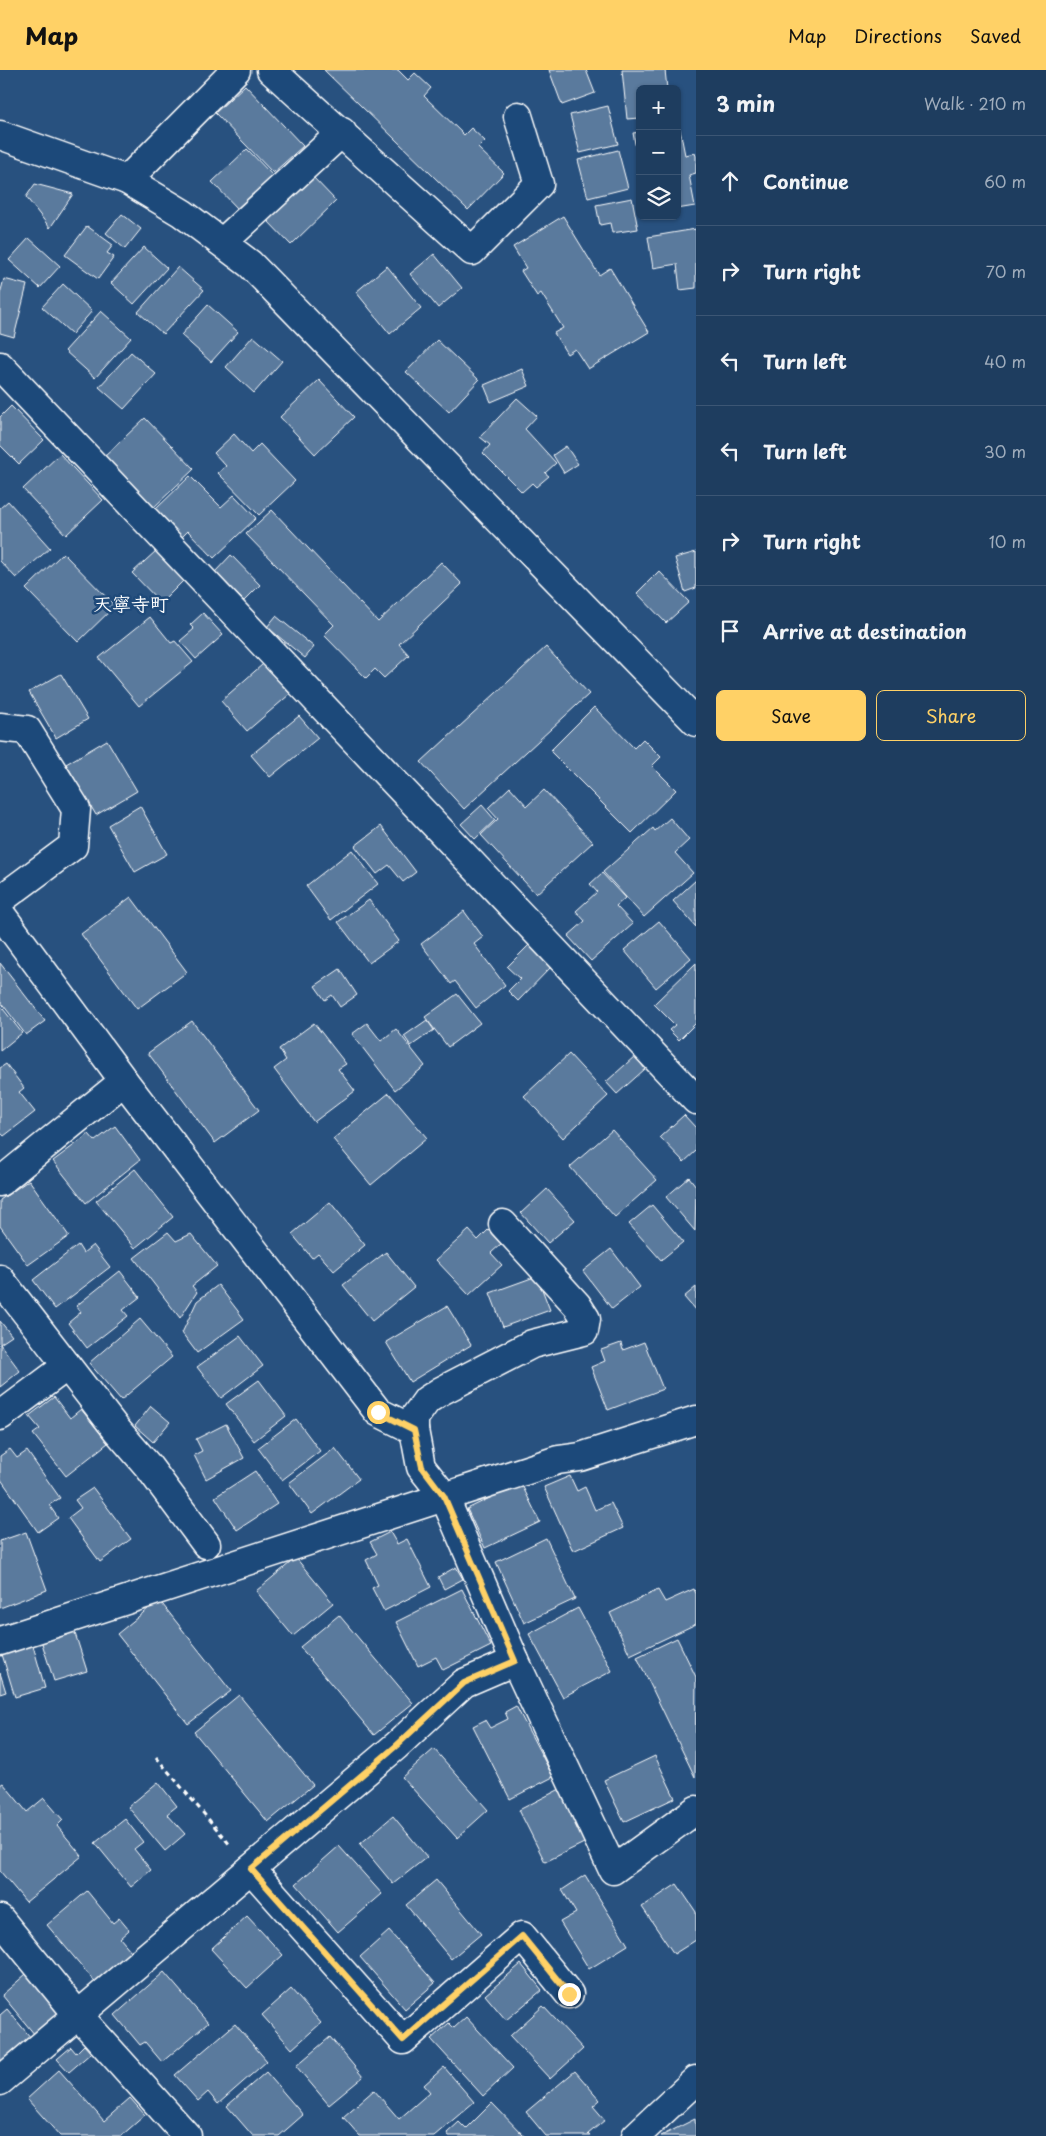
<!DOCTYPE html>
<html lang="en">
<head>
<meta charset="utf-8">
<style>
  body { margin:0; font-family:"Playpen Sans","Klee One",sans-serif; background:#2b4868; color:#f1f3f6 }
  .controls { position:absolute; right:15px; top:15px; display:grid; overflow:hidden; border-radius:8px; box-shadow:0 1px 4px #0004 }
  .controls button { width:45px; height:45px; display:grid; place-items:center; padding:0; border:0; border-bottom:1px solid #3c5674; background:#1e3d5f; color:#f1f3f6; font:25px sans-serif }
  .stop { position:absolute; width:15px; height:15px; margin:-11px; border:4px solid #ffd166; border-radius:50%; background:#fff }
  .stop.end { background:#ffd166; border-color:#fff; box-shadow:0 1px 5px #0008 }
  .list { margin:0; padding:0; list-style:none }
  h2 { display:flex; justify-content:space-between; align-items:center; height:65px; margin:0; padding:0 20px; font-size:21px }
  h2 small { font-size:16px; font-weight:400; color:#a1aebd }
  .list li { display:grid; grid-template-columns:32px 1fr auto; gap:15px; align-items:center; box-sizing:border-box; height:90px; padding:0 20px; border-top:1px solid #3c5674 }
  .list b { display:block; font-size:19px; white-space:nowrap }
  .list em { font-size:16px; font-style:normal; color:#a1aebd }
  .actions { display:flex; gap:10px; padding:15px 20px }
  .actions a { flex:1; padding:11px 0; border:1px solid #ffd166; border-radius:8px; text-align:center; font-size:18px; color:#ffd166 }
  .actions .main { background:#ffd166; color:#111 }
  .icon { flex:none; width:28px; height:28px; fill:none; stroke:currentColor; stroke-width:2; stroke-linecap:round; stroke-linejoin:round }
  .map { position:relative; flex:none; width:696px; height:2066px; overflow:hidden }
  header { display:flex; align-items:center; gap:30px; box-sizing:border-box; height:70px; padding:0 25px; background:#ffd166; color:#111 }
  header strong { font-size:24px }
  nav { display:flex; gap:28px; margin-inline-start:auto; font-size:18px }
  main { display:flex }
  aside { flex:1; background:#1e3d5f }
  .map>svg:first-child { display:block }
  .building { fill:#5a7a9d; stroke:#fff }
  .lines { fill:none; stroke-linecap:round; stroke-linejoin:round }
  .street-casing { stroke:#fff; stroke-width:31 }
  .secondary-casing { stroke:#fff; stroke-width:31 }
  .path { stroke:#fff; stroke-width:3; stroke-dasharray:5 4; stroke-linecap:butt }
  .street { stroke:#1f4a7a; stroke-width:28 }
  .secondary { stroke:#1f4a7a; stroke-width:28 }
  .route { stroke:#ffd166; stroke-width:6 }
  .labels { text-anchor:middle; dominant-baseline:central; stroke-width:5; stroke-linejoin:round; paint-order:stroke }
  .quarter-label { font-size:19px; font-weight:bold; fill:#fff; stroke:#1f4a7a }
</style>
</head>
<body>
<header>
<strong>Map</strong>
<nav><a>Map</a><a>Directions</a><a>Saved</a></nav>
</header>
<main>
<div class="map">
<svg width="696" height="2066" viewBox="0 0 696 2066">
  <rect width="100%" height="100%" fill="#28517f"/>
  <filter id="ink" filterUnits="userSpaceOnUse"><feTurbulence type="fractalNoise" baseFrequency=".02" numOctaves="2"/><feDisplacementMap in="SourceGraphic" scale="10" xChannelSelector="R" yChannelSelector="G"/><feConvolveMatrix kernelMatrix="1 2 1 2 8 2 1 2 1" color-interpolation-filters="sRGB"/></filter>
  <g filter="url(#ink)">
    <!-- building -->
    <g class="building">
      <polygon points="324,0 398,0 408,10 415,3 431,18 424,26 464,65 471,58 485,71 478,78 504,103 468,140"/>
      <polygon points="549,0 586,0 595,23 562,35"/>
      <polygon points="622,0 665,0 667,19 640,19 640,48 627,49"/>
      <polygon points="245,15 303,76 273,103 215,43"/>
      <polygon points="608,36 618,74 580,83 570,45"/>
      <polygon points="677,55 679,55 685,85 695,83 696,86 696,103 689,105 695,136 677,139"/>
      <polygon points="640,62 640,100 633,63"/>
      <polygon points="247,79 275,108 240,141 212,112"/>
      <polygon points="618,80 628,118 588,128 578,90"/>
      <polygon points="311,105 336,131 291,175 266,149"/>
      <polygon points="35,114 73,124 50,158 26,127"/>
      <polygon points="632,128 638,159 612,163 610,153 600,155 596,135"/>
      <polygon points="122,144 141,159 125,179 106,163"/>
      <polygon points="563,146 599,205 610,198 649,262 588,299 575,279 567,284 554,263 563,258 541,223 537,226 521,201 526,198 513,177"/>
      <polygon points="87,156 113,175 107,183 114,187 98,209 65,185"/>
      <polygon points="696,159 696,218 680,220 677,194 653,198 648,167"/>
      <polygon points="29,168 60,196 40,218 9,190"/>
      <polygon points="144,177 167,198 134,234 111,213"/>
      <polygon points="434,184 462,218 438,238 410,204"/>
      <polygon points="387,196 421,238 390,264 356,222"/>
      <polygon points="178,197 204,220 163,264 138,242"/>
      <polygon points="4,209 27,215 14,267 0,263 0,224"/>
      <polygon points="63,214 92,241 72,264 42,237"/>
      <polygon points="208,235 238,262 211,292 181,265"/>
      <polygon points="101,241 131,268 95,308 65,281"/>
      <polygon points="253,266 282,291 254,323 226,297"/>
      <polygon points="437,270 479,310 449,342 406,302"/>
      <polygon points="131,282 156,304 124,339 99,317"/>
      <polygon points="522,299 529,316 491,332 484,315"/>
      <polygon points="319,310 354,347 315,384 280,347"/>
      <polygon points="517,328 537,346 525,359 556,393 545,403 549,406 536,417 532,413 522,422 483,383 490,375 480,367"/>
      <polygon points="11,336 44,370 19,394 0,375 0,347"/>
      <polygon points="145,348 194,399 152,439 102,389"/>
      <polygon points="234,364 251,383 260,374 295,411 259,445 218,403 226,396 214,383"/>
      <polygon points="566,376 578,394 564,403 553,385"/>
      <polygon points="60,384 103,430 66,465 23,419"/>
      <polygon points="190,406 221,437 234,425 256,448 214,488 188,461 182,467 155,440"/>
      <polygon points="8,431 50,478 16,508 0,491 0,438"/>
      <polygon points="272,440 378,552 441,492 462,514 399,574 409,585 384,608 375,599 366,608 324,565 334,555 246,464"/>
      <polygon points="157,480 185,509 161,533 132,503"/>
      <polygon points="696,482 696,518 685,522 675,488"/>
      <polygon points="63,483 115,536 78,572 26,519"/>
      <polygon points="231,485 260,515 244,531 215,502"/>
      <polygon points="659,501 689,532 666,553 637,523"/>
      <polygon points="203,543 223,565 196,589 180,571 194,559 190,555"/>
      <polygon points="276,546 314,577 305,588 267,557"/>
      <polygon points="150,547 171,573 175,571 193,592 139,636 99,588"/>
      <polygon points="546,577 589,624 464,739 421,692"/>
      <polygon points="263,594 290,624 247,661 221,631"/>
      <polygon points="61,604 88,649 56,668 29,622"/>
      <polygon points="594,637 634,678 643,669 661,687 652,696 676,720 632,763 550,681"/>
      <polygon points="299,646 318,668 270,707 251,685"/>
      <polygon points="107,670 137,721 96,745 66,694"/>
      <polygon points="510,717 527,736 544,720 593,772 536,824 481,765 498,749 488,738"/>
      <polygon points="482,735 495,750 475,769 461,754"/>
      <polygon points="140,736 167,784 135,802 108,755"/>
      <polygon points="670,748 689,770 675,783 693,803 644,847 603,802 653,758 655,761"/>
      <polygon points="381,756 416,802 403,812 389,795 377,804 355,776"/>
      <polygon points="352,780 378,814 331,850 306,816"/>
      <polygon points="602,803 625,828 616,836 633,854 591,891 568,866 585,851 576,841 597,822 590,814"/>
      <polygon points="696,810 696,857 673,831"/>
      <polygon points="131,827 187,902 137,939 81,864"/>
      <polygon points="369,830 399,871 369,893 338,852"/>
      <polygon points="464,841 483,867 474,874 505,915 476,938 455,911 451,914 421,874"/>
      <polygon points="659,851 691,888 656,918 624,880"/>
      <polygon points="529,875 552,896 518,931 508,921 520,909 507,897"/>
      <polygon points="0,893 45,951 26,965 0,931"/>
      <polygon points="696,893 696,953 679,970 669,960 675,955 654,934"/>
      <polygon points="340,899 357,925 340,937 332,925 325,930 315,916"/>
      <polygon points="457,924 480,953 448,977 425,947"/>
      <polygon points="0,935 22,963 0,981"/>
      <polygon points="427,950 434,960 411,976 404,966"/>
      <polygon points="192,951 259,1040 215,1073 148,983"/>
      <polygon points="314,953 346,994 338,999 355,1021 314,1052 274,999 286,990 279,979"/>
      <polygon points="367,953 381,971 396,959 425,996 395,1020 352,964"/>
      <polygon points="569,984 608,1026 563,1068 524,1026"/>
      <polygon points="635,986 645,999 617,1024 606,1012"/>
      <polygon points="6,994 24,1018 19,1022 35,1042 4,1066 0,1062 0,998"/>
      <polygon points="389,1023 427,1068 371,1115 333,1069"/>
      <polygon points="684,1045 696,1058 696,1081 684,1092 660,1067"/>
      <polygon points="115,1056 140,1090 86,1133 53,1091 89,1064 95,1071"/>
      <polygon points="612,1060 657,1110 615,1147 570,1097"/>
      <polygon points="135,1099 173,1147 135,1178 96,1131"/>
      <polygon points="689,1107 696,1116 695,1161 666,1127"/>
      <polygon points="29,1110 69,1166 28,1195 0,1156 0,1130"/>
      <polygon points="547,1119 575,1150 548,1173 521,1143"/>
      <polygon points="330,1132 365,1175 334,1201 318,1183 312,1188 292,1164"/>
      <polygon points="652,1135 683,1172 661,1190 629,1154"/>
      <polygon points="469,1160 478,1170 488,1160 501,1174 491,1183 502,1195 469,1225 436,1190"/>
      <polygon points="168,1162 176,1171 191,1164 217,1196 192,1216 197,1222 180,1248 134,1188"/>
      <polygon points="78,1175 83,1183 93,1175 110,1197 55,1239 33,1210"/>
      <polygon points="611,1179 640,1217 612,1239 583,1201"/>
      <polygon points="386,1182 414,1217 372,1251 343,1215"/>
      <polygon points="120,1201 140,1227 123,1240 128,1246 87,1278 68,1253 81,1242 76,1236"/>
      <polygon points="537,1206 550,1240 503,1257 490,1223"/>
      <polygon points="218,1215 244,1249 197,1283 182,1263 197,1231"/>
      <polygon points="696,1217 696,1241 684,1227"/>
      <polygon points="447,1236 471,1275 410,1312 386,1272"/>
      <polygon points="140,1249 172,1287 121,1330 89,1293"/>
      <polygon points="0,1251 12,1266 0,1274"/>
      <polygon points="240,1266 263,1296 221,1328 197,1297"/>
      <polygon points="644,1272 663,1319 608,1340 591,1297 605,1291 601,1280 621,1273 623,1280"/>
      <polygon points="0,1274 20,1301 0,1317"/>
      <polygon points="259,1310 286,1346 254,1371 226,1334"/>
      <polygon points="54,1327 70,1348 81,1339 108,1373 66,1406 33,1364 40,1359 29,1346"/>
      <polygon points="151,1336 170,1352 153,1372 135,1356"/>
      <polygon points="296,1349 320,1381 282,1410 258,1378"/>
      <polygon points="226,1354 244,1388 206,1409 194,1385 202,1381 196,1369"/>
      <polygon points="335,1378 359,1409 312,1444 289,1413"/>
      <polygon points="10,1379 17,1388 27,1381 60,1428 49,1435 58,1448 38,1462 0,1408 0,1386"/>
      <polygon points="255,1401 277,1434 237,1460 215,1427"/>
      <polygon points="570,1406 577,1421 585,1417 595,1440 611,1433 623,1458 573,1481 544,1417"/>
      <polygon points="521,1413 540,1452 485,1478 467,1439"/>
      <polygon points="93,1418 131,1469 100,1492 68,1448 81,1438 75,1430"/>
      <polygon points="26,1462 47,1520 0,1538 0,1471"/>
      <polygon points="390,1462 397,1474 407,1469 431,1517 384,1541 372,1518 378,1515 366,1490 377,1484 370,1472"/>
      <polygon points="546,1468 575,1529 524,1553 496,1492"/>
      <polygon points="296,1488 333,1533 293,1566 256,1521"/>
      <polygon points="456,1497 463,1509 444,1519 438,1507"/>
      <polygon points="462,1519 491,1576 443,1600 436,1587 418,1596 396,1552"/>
      <polygon points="694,1519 696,1524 696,1554 630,1585 610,1543 658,1520 665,1532"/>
      <polygon points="159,1530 231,1621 188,1654 117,1564"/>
      <polygon points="578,1538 612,1601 563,1627 529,1564"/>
      <polygon points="339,1545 413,1633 374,1665 300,1577"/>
      <polygon points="73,1557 87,1601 54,1611 40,1567"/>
      <polygon points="677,1568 696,1607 695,1707 637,1587"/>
      <polygon points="32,1572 45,1618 15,1627 1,1581"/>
      <polygon points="0,1603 6,1622 0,1624"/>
      <polygon points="239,1625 313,1715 268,1752 194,1662"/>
      <polygon points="516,1636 553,1707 510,1729 473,1656 485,1650 490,1658 508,1649 505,1642"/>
      <polygon points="434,1679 488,1740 457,1768 402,1707"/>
      <polygon points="655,1686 675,1728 624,1752 604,1710"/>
      <polygon points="158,1712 177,1736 167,1744 185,1764 165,1781 128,1737"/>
      <polygon points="3,1713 27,1742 44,1728 63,1750 57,1756 82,1786 26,1832 0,1801 0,1715"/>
      <polygon points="560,1719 586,1772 545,1792 519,1740"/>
      <polygon points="393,1746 427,1787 393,1814 360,1774"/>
      <polygon points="125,1749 143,1772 134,1779 151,1800 131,1817 95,1773"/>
      <polygon points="339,1776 382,1824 338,1862 296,1814"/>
      <polygon points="585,1805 628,1875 589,1899 560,1852 576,1843 562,1820"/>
      <polygon points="436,1810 481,1864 451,1889 406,1835"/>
      <polygon points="677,1814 696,1842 696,1870 674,1884 642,1837"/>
      <polygon points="87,1821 113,1853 119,1848 129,1860 120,1868 131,1881 95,1912 47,1855"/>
      <polygon points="247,1846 283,1885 247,1918 211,1879"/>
      <polygon points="389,1861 435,1913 405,1939 360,1887"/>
      <polygon points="521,1894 542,1920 506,1950 485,1925"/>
      <polygon points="164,1902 208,1953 162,1992 145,1972 140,1975 115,1945"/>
      <polygon points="26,1904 60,1945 35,1965 2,1925"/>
      <polygon points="291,1919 321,1953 292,1979 262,1945"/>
      <polygon points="543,1936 583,1979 550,2009 510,1966"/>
      <polygon points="7,1939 31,1968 0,1994 0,1945"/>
      <polygon points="466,1947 513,1998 483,2026 431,1969 449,1953 454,1958"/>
      <polygon points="235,1954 267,1991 218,2034 208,2022 198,2031 175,2005"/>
      <polygon points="330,1967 363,2007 329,2035 296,1996"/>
      <polygon points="84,1975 91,1983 69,2002 57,1989 71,1977 76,1983"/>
      <polygon points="444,1997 474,2032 434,2066 360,2066 343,2047 374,2020 399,2049 430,2022 424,2015"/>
      <polygon points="59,2000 104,2051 130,2028 145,2045 121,2066 60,2066 27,2029"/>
      <polygon points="575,2001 600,2030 593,2036 605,2050 588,2064 590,2066 546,2066 526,2042"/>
      <polygon points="266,2002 303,2045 279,2066 253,2066 227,2036"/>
      <polygon points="492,2033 524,2066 449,2066 447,2063 459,2052 466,2059"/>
      <polygon points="695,2049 696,2066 661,2066"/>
    </g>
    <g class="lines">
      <!-- street casing -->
      <g class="street-casing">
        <g id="street">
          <polyline points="271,0 472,181 539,114 518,46"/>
          <polyline points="127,110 236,0"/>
          <polyline points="223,172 342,62"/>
          <polyline points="0,296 696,1030"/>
          <polyline points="0,657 27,660 76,739 73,776 0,830"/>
          <polyline points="0,843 124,1011 378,1342 414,1360"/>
          <polyline points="0,1112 124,1011"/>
          <polyline points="503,1154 577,1235 586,1249 584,1261 532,1274 441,1321 427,1330 414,1348 414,1360 421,1397 444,1426 515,1591 613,1800 696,1740"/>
          <polyline points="0,1209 116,1359 148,1396 206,1474"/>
          <polyline points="0,1346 67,1296"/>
          <polyline points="0,1571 558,1390 580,1387 696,1350"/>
          <polyline points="251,1799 403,1970 522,1866 569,1924"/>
          <polyline points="0,1849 78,1945 187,2066"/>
          <polyline points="0,2011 396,1676 464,1613 515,1591"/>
          <polyline points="636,2066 696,2010"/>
        </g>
      </g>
      <!-- secondary casing -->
      <g class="secondary-casing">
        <polyline id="secondary" points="0,65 127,110 182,143 250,194 696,652"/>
      </g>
      <!-- path -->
      <polyline class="path" points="156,1687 231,1776"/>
      <!-- street -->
      <use href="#street" class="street"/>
      <!-- secondary -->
      <use href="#secondary" class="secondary"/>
    </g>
  </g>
  <g class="lines" filter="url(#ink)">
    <!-- route -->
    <polyline class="route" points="378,1342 414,1360 422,1397 444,1426 515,1591 464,1613 396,1676 251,1799 403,1970 522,1866 569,1924"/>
  </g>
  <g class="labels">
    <!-- quarter labels -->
    <g class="quarter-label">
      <text x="131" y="533">天寧寺町</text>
    </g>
  </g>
</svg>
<div class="controls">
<button>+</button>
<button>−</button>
<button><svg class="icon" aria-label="layers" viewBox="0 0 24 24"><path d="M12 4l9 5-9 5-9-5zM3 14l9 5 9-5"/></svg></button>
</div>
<div class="stop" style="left:378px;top:1342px"></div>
<div class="stop end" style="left:569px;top:1924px"></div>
</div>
<aside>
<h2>3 min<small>Walk · 210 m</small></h2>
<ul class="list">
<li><svg class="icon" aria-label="ahead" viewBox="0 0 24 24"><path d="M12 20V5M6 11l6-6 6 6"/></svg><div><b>Continue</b></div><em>60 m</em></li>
<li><svg class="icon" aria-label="right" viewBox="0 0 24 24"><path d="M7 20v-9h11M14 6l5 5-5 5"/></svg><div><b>Turn right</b></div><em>70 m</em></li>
<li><svg class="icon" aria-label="left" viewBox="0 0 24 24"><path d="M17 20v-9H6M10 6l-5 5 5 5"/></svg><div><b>Turn left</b></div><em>40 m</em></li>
<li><svg class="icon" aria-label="left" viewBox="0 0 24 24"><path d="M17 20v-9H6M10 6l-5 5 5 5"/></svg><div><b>Turn left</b></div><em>30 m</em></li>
<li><svg class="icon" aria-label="right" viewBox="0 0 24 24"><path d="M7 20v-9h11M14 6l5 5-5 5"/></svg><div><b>Turn right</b></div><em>10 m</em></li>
<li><svg class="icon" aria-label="arrive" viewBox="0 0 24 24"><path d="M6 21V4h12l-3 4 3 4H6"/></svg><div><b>Arrive at destination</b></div></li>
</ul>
<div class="actions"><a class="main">Save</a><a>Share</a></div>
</aside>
</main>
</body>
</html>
